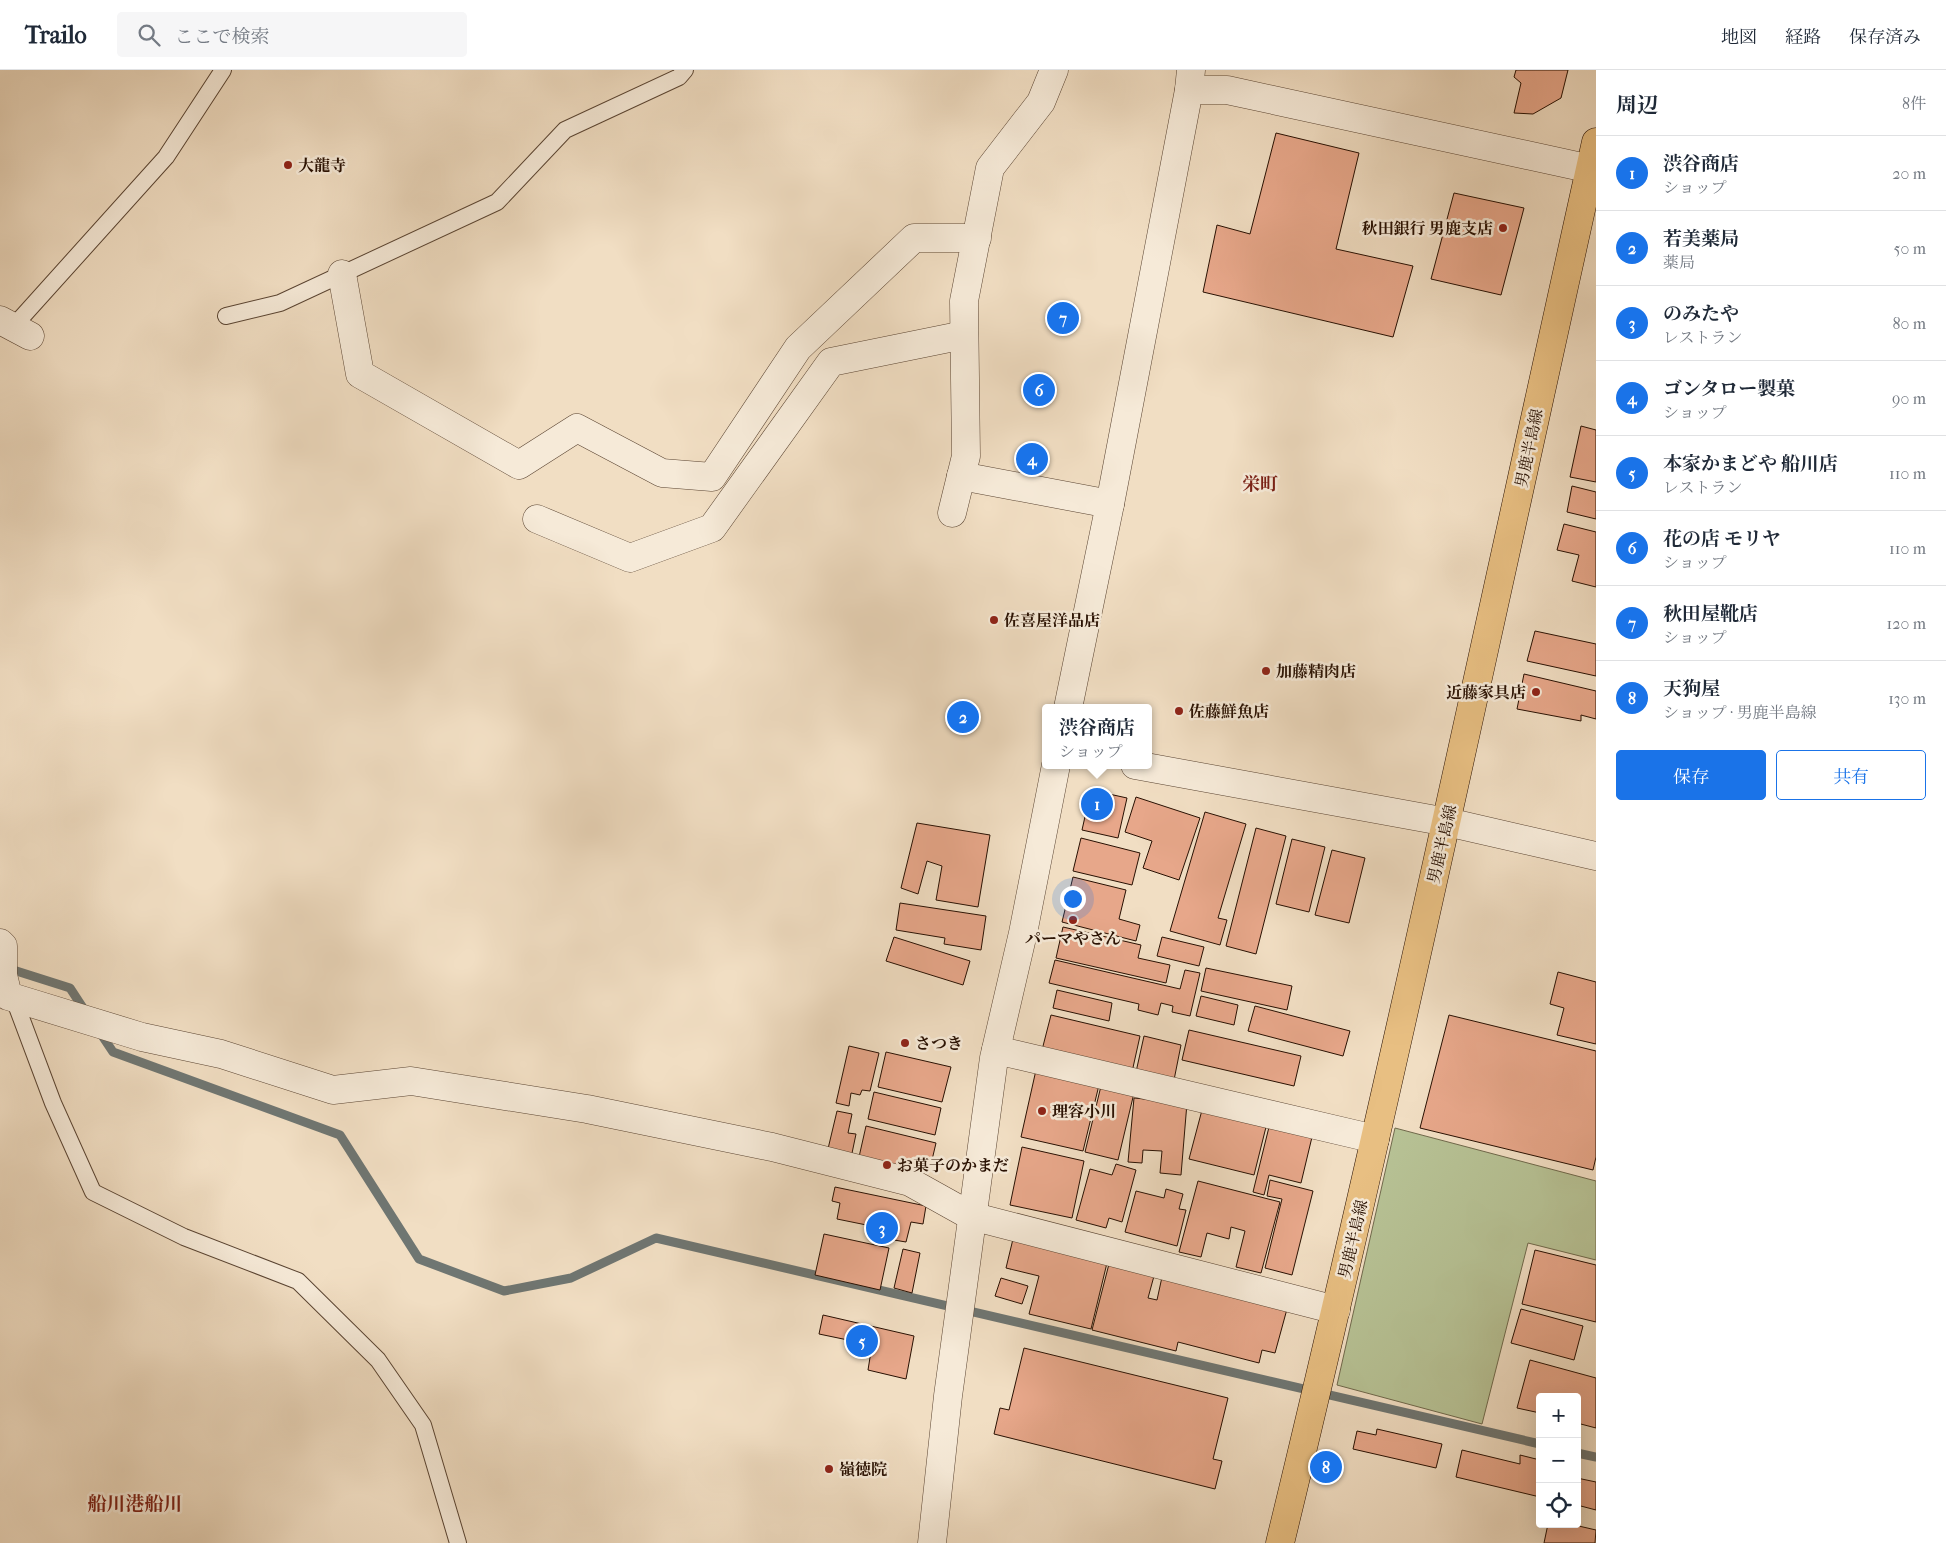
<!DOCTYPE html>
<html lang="ja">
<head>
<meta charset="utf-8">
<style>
  body { margin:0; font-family:"IM FELL French Canon","Noto Serif JP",serif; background:#f6f6f7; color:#1f2937 }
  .controls { position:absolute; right:15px; bottom:15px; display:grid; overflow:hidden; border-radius:5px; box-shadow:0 5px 20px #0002 }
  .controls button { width:45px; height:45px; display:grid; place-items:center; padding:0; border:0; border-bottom:1px solid #e0e1e3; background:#fff; color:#1f2937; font:25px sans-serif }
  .you { position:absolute; left:1072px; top:828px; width:18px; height:18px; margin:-12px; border:4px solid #fff; border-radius:50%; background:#1a73e8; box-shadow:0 0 0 8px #1a73e833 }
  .badge { display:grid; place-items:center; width:32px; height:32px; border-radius:50%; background:#1a73e8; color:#fff; font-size:16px; font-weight:700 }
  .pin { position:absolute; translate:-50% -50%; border:2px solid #fff; box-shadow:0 1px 5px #0006 }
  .popup { position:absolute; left:1042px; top:634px; width:110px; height:65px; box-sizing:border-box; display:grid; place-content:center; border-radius:5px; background:#fff; filter:drop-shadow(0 1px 4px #0005); font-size:16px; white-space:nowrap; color:#747a83 }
  .popup b { font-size:19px; color:#1f2937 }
  .popup::after { content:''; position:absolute; left:50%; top:100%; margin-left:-10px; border:10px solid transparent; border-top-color:#fff }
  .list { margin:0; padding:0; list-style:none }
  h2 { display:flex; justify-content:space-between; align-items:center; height:65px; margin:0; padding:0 20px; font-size:21px }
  h2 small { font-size:16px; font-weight:400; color:#747a83 }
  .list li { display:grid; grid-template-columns:32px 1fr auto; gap:15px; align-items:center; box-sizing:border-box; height:75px; padding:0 20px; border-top:1px solid #e0e1e3 }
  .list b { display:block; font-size:19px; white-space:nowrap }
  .list p { margin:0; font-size:16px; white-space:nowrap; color:#747a83 }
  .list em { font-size:16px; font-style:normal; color:#747a83 }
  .actions { display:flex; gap:10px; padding:15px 20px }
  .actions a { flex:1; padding:11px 0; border:1px solid #1a73e8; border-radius:5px; text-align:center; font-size:18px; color:#1a73e8 }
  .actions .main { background:#1a73e8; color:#fff }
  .icon { flex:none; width:28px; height:28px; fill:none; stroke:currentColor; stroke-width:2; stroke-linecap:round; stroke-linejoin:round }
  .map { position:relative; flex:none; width:1596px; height:1473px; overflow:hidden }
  header { display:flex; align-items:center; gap:30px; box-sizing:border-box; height:70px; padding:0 25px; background:#fff; border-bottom:1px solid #e0e1e3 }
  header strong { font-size:24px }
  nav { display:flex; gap:28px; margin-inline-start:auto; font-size:18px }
  .search { width:350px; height:45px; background:#f6f6f7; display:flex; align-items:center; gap:12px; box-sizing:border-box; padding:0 18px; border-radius:5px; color:#747a83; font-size:19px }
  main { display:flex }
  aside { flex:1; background:#fff }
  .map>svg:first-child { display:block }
  .green { fill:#b7c295; stroke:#70694c }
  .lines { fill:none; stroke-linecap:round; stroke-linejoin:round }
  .stream { stroke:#6f7672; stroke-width:9 }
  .building { fill:#e7a78a; stroke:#281002 }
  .service-casing { stroke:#5a4432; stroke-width:18 }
  .minor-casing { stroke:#5a4432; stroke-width:29 }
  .tertiary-casing { stroke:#5a4432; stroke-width:29 }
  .primary-casing { stroke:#281002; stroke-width:29 }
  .service { stroke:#f6ead8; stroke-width:16 }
  .minor { stroke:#f6ead8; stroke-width:28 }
  .tertiary { stroke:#f6ead8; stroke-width:28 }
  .primary { stroke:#e8bf82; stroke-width:28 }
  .poi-dot { fill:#8f2418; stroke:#f6ead8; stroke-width:2 }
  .labels { text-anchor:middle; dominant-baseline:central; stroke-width:5; stroke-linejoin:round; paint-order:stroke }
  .poi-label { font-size:16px; font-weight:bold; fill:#281002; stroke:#f6ead8; text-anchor:start }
  .street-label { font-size:16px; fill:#281002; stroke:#f6ead8 }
  .neighbourhood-label { font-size:18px; font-weight:bold; fill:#7a1f14; stroke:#f6ead8 }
  .quarter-label { font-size:19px; font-weight:bold; fill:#7a1f14; stroke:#f6ead8 }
</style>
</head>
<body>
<header>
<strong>Trailo</strong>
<div class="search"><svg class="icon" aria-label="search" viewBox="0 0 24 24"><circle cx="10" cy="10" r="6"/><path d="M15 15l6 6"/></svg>ここで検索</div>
<nav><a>地図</a><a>経路</a><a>保存済み</a></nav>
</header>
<main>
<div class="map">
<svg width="1596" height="1473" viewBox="0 0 1596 1473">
  <rect width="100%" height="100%" fill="#f1dec3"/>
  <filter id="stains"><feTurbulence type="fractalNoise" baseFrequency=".004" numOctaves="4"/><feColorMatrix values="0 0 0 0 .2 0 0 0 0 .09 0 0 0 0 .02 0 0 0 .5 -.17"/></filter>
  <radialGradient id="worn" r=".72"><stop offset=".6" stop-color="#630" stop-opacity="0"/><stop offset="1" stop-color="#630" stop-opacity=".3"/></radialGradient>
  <!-- green -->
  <polygon class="green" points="1395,1058 1596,1111 1596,1190 1528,1173 1482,1354 1337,1315"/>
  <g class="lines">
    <!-- stream -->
    <g class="stream">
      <polyline points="7,898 70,918 87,944"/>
      <polyline points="99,961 113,982 340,1065 419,1189 504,1221 571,1208 656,1168 1540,1374"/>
      <polyline points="1577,1383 1596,1387"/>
    </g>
  </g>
  <!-- building -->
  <g class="building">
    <polygon points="1516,0 1568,0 1561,28 1533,44 1514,43 1521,13 1514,7"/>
    <polygon points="1276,63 1359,83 1336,179 1413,196 1393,267 1203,222 1217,155 1250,164"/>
    <polygon points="1454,123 1524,138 1501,225 1431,209"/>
    <polygon points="1581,356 1596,360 1596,412 1570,407"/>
    <polygon points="1572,416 1596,422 1596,449 1567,442"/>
    <polygon points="1564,454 1596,462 1596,517 1572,511 1579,485 1557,480"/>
    <polygon points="1535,561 1596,574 1596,606 1527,591"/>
    <polygon points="1524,604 1596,621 1596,649 1581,645 1581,651 1517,639"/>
    <polygon points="1091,720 1127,728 1118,768 1082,760"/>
    <polygon points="1136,727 1200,748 1179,810 1143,798 1152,771 1125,762"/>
    <polygon points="1205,742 1246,754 1218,848 1227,850 1220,875 1170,861"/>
    <polygon points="917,753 990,765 978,837 936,830 942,796 927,791 918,824 901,818"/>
    <polygon points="1256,758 1286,766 1256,884 1226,876"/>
    <polygon points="1081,768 1140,783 1132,815 1073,801"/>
    <polygon points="1292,769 1325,777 1309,842 1276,834"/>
    <polygon points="1332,780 1365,788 1349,853 1315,845"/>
    <polygon points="1073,807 1126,820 1119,849 1140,855 1136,871 1062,852"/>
    <polygon points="900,833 986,846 981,880 944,874 945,868 896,860"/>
    <polygon points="1063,857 1141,875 1138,888 1170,895 1166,913 1056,888"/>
    <polygon points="894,867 970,891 963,915 886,891"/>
    <polygon points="1162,867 1204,877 1199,896 1157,886"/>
    <polygon points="1055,890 1180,919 1185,900 1200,903 1190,946 1172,942 1173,936 1161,933 1158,945 1138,940 1139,934 1049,913"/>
    <polygon points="1206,898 1292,916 1287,940 1201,921"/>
    <polygon points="1558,902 1596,912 1596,974 1557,965 1564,938 1550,934"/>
    <polygon points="1057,920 1112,933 1109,951 1053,938"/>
    <polygon points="1201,926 1238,935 1234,955 1196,946"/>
    <polygon points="1255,936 1350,961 1343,986 1248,961"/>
    <polygon points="1051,945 1140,966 1132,1002 1042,980"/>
    <polygon points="1449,945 1596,981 1596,1087 1593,1100 1420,1058"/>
    <polygon points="1189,960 1301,986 1294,1016 1182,990"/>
    <polygon points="1144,966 1181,975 1174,1010 1136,1002"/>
    <polygon points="849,976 879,983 870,1021 862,1020 860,1025 851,1023 849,1036 836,1033"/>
    <polygon points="886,982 951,997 942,1032 878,1017"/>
    <polygon points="1036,1000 1099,1015 1083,1081 1021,1067"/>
    <polygon points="1101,1016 1134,1023 1118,1090 1085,1082"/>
    <polygon points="874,1022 941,1038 935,1065 868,1049"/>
    <polygon points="1134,1028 1187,1033 1181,1105 1160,1103 1162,1081 1143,1080 1142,1093 1128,1092"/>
    <polygon points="1202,1040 1266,1057 1254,1105 1189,1089"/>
    <polygon points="837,1041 852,1044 848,1063 856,1064 851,1088 827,1083"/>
    <polygon points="866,1056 936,1073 932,1090 926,1089 923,1102 859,1087"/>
    <polygon points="1269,1057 1312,1067 1301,1113 1269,1105 1264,1125 1253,1122"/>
    <polygon points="1022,1077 1084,1091 1072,1148 1010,1135"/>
    <polygon points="1116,1094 1136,1100 1122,1152 1109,1148 1106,1158 1076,1150 1090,1099 1112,1105"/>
    <polygon points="1270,1110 1313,1121 1292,1205 1265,1198 1282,1129 1267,1126"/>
    <polygon points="1198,1111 1280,1132 1261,1203 1236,1197 1245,1161 1231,1157 1229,1169 1207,1163 1201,1187 1179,1182"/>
    <polygon points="835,1117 926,1136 923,1154 911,1152 906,1172 894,1170 896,1161 837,1149 840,1133 832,1131"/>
    <polygon points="1166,1119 1183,1124 1179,1139 1186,1140 1177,1176 1125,1162 1136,1121 1164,1128"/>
    <polygon points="824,1164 889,1178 880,1220 815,1205"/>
    <polygon points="1013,1169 1107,1193 1091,1259 1029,1244 1039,1206 1006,1198"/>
    <polygon points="903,1179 920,1183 912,1223 894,1218"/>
    <polygon points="1535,1180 1596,1195 1596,1252 1522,1234"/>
    <polygon points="1109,1194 1154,1206 1148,1228 1157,1230 1162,1207 1287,1239 1275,1283 1262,1280 1259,1293 1178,1272 1176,1281 1092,1260"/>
    <polygon points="1001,1208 1028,1216 1022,1234 995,1226"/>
    <polygon points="1521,1239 1583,1256 1574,1290 1511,1273"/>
    <polygon points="823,1245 914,1266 906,1309 868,1300 872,1275 819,1264"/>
    <polygon points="1024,1278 1228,1328 1213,1389 1222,1391 1215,1419 994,1364 1000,1338 1009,1340"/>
    <polygon points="1530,1290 1596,1308 1596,1358 1577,1353 1577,1327 1540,1327 1540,1343 1517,1338"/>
    <polygon points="1377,1359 1442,1374 1436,1398 1353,1379 1357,1361 1376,1365"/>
    <polygon points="1462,1380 1520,1394 1520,1385 1540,1390 1540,1427 1456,1407"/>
    <polygon points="1577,1408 1596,1412 1596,1440 1577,1435"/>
    <polygon points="1548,1454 1570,1454 1596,1460 1595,1473 1544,1473"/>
  </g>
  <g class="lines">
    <!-- service casing -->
    <g class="service-casing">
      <g id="service">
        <polyline points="226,246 280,233 497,132 565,60 679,7 685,0"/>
        <polyline points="13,257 166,87 223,0"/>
        <polyline points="14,929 53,1033 93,1122 184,1167 298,1211 378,1290 423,1355 458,1473"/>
      </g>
    </g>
    <!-- minor casing -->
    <g class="minor-casing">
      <g id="minor">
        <polyline points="342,204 360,304 519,395 577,358 662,403 712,407 798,278 914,168 977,168"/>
        <polyline points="0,250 30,266"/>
        <polyline points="961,406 1110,434"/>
        <polyline points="952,443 966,386 964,231 990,98 1041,32 1054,0"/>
        <polyline points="537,449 630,488 712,458 831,292 964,265"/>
        <polyline points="0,873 3,876 3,905 8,926 142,967 221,984 333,1020 411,1011 587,1039 772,1077 910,1112 971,1146 1336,1240"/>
        <polyline points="996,980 1375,1069"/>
      </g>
    </g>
    <!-- tertiary casing -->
    <g class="tertiary-casing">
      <g id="tertiary">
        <polyline points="1189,20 1227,20 1596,100"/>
        <polyline points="1068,638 1110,434 1189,20 1191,0"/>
        <polyline points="1135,695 1447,752 1596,786"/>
        <polyline points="932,1473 948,1326 994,988 1023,863 1056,695"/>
      </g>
    </g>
    <!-- primary casing -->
    <g class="primary-casing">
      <path id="primary" d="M1280 1473C1393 1008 1492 540 1596 72"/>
    </g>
    <!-- service -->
    <use href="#service" class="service"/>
    <!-- minor -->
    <use href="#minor" class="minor"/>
    <!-- tertiary -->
    <use href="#tertiary" class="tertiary"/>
    <!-- primary -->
    <use href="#primary" class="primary"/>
  </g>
  <!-- markers -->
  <g class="poi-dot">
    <circle cx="288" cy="95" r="5"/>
    <circle cx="1503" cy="158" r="5"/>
    <circle cx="994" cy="550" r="5"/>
    <circle cx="1266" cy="601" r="5"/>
    <circle cx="1536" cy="622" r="5"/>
    <circle cx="1179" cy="641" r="5"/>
    <circle cx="1073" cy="850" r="5"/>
    <circle cx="905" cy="973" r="5"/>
    <circle cx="1042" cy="1041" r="5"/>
    <circle cx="887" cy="1095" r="5"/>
    <circle cx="829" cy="1399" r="5"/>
  </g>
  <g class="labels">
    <!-- poi labels -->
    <g class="poi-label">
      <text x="298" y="95">大龍寺</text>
      <text x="1493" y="158" text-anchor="end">秋田銀行 男鹿支店</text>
      <text x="1004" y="550">佐喜屋洋品店</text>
      <text x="1276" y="601">加藤精肉店</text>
      <text x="1526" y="622" text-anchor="end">近藤家具店</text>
      <text x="1189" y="641">佐藤鮮魚店</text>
      <text x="1073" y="868" text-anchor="middle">パーマやさん</text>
      <text x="915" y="973">さつき</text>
      <text x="1052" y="1041">理容小川</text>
      <text x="897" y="1095">お菓子のかまだ</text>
      <text x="839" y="1399">嶺徳院</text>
    </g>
    <!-- street labels -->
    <g class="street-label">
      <text transform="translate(1529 378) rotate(-78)">男鹿半島線</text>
      <text transform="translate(1442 774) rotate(-77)">男鹿半島線</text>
      <text transform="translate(1353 1169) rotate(-77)">男鹿半島線</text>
    </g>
    <!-- neighbourhood labels -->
    <g class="neighbourhood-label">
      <text x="1260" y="414">栄町</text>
    </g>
    <!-- quarter labels -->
    <g class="quarter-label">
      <text x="135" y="1434">船川港船川</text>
    </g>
  </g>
  <rect width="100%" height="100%" filter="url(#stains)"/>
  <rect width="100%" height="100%" fill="url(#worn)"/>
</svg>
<div class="controls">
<button>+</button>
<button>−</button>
<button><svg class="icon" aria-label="locate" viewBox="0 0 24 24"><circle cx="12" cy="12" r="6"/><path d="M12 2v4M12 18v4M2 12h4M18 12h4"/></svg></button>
</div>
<div class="you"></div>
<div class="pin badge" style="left:1097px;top:734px">1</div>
<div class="popup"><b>渋谷商店</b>ショップ</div>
<div class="pin badge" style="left:963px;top:647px">2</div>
<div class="pin badge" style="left:882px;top:1158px">3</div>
<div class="pin badge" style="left:1032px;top:389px">4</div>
<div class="pin badge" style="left:862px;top:1271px">5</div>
<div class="pin badge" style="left:1039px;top:320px">6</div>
<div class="pin badge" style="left:1063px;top:248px">7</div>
<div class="pin badge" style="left:1326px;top:1397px">8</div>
</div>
<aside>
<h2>周辺<small>8件</small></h2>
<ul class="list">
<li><span class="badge">1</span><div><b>渋谷商店</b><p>ショップ</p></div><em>20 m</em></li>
<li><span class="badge">2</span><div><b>若美薬局</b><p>薬局</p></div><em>50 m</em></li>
<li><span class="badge">3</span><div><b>のみたや</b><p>レストラン</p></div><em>80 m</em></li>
<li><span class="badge">4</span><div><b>ゴンタロー製菓</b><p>ショップ</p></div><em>90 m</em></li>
<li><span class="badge">5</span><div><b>本家かまどや 船川店</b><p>レストラン</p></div><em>110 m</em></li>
<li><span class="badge">6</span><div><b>花の店 モリヤ</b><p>ショップ</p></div><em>110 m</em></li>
<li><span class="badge">7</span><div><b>秋田屋靴店</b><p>ショップ</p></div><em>120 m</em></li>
<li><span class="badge">8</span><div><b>天狗屋</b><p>ショップ · 男鹿半島線</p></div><em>130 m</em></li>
</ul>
<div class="actions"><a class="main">保存</a><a>共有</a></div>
</aside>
</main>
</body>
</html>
